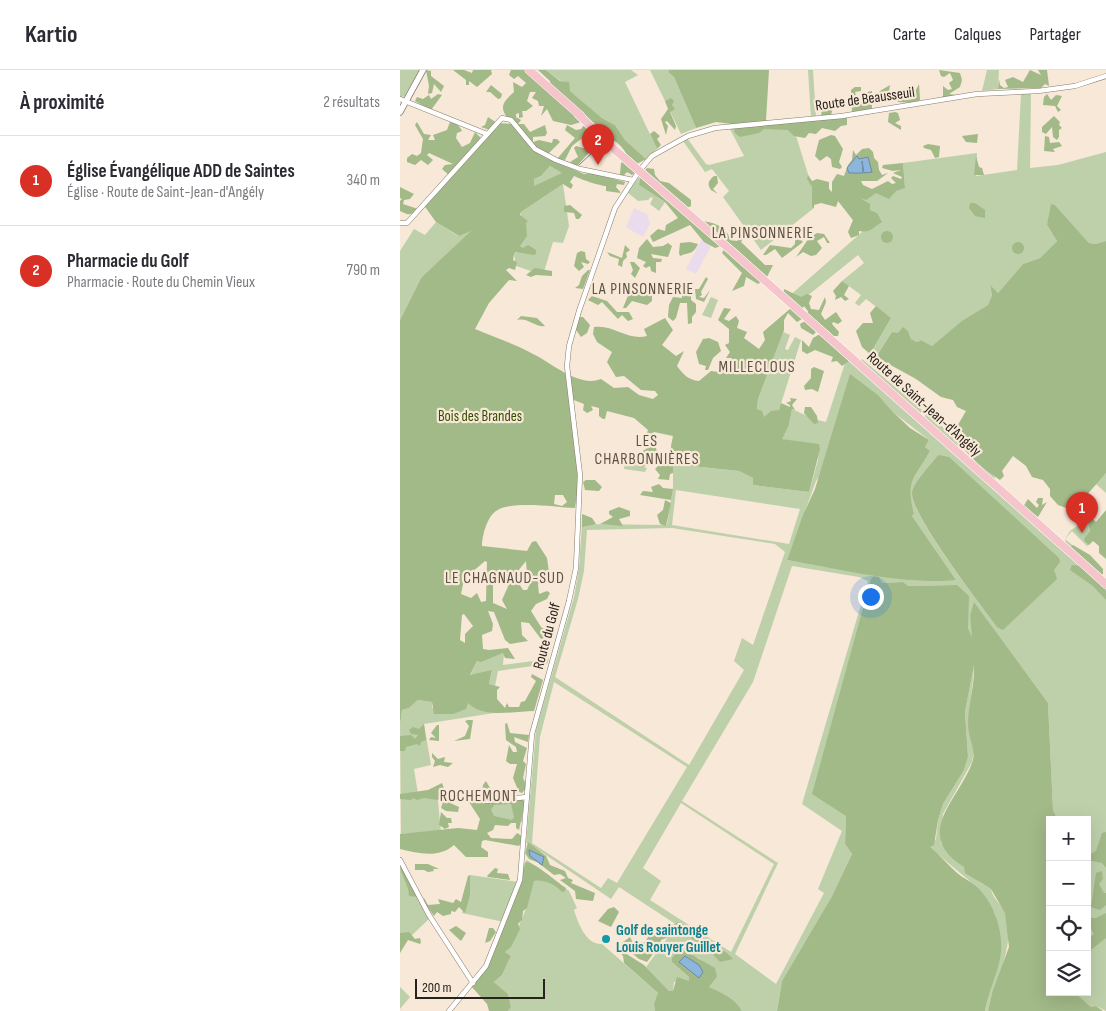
<!DOCTYPE html>
<html lang="fr">
<head>
<meta charset="utf-8">
<style>
  body { margin:0; font-family:"Sofia Sans Condensed",sans-serif; background:#f7f7f7; color:#2b2b33 }
  .controls { position:absolute; right:15px; bottom:15px; display:grid; overflow:hidden; border-radius:0px; box-shadow:0 5px 20px #0002 }
  .controls button { width:45px; height:45px; display:grid; place-items:center; padding:0; border:0; border-bottom:1px solid #e1e1e2; background:#fff; color:#2b2b33; font:25px sans-serif }
  .scale { position:absolute; left:15px; bottom:12px; width:130px; box-sizing:border-box; padding-left:5px; border:2px solid #28221c; border-top:0; font-size:14px; line-height:18px; white-space:nowrap; color:#28221c; -webkit-text-stroke:4px #f7e8d7; paint-order:stroke }
  .you { position:absolute; left:470px; top:526px; width:18px; height:18px; margin:-12px; border:4px solid #fff; border-radius:50%; background:#1a73e8; box-shadow:0 0 0 8px #1a73e833 }
  .badge { display:grid; place-items:center; width:32px; height:32px; border-radius:50%; background:#d93025; color:#fff; font-size:16px; font-weight:700 }
  .pin { position:absolute; translate:-50% -41px; filter:drop-shadow(0 1px 2px #0008) }
  .pin::after { content:''; position:absolute; top:26px; width:18px; height:15px; background:inherit; clip-path:polygon(0 0,100% 0,50% 100%) }
  .list { margin:0; padding:0; list-style:none }
  h2 { display:flex; justify-content:space-between; align-items:center; height:65px; margin:0; padding:0 20px; font-size:21px }
  h2 small { font-size:16px; font-weight:400; color:#7c7c81 }
  .list li { display:grid; grid-template-columns:32px 1fr auto; gap:15px; align-items:center; box-sizing:border-box; height:90px; padding:0 20px; border-top:1px solid #e1e1e2 }
  .list b { display:block; font-size:19px; white-space:nowrap }
  .list p { margin:0; font-size:16px; white-space:nowrap; color:#7c7c81 }
  .list em { font-size:16px; font-style:normal; color:#7c7c81 }
  .icon { flex:none; width:28px; height:28px; fill:none; stroke:currentColor; stroke-width:2; stroke-linecap:round; stroke-linejoin:round }
  .map { position:relative; flex:none; width:706px; height:941px; overflow:hidden }
  header { display:flex; align-items:center; gap:30px; box-sizing:border-box; height:70px; padding:0 25px; background:#fff; border-bottom:1px solid #e1e1e2 }
  header strong { font-size:24px }
  nav { display:flex; gap:28px; margin-inline-start:auto; font-size:18px }
  main { display:flex }
  aside { flex:1; background:#fff }
  .map>svg:first-child { display:block }
  .commercial { fill:#eadbed }
  .green { fill:#bed0aa; fill-rule:evenodd }
  .forest { fill:#a2b988; fill-rule:evenodd }
  .water { fill:#8cb6dc; stroke:#6e8aa2 }
  .lines { fill:none; stroke-linecap:round; stroke-linejoin:round }
  .stream { stroke:#6e8aa2; stroke-width:1 }
  .minor-casing { stroke:#887b6c; stroke-width:5.5 }
  .tertiary-casing { stroke:#887b6c; stroke-width:7 }
  .primary-casing { stroke:#fff; stroke-width:9 }
  .minor { stroke:#fff; stroke-width:4.5 }
  .tertiary { stroke:#fff; stroke-width:5.5 }
  .primary { stroke:#f6c5cc; stroke-width:8 }
  .culture-dot { fill:#0f9aa8; stroke:#f7e8d7; stroke-width:2 }
  .labels { text-anchor:middle; dominant-baseline:central; stroke-width:4.5; stroke-linejoin:round; paint-order:stroke }
  .street-label { font-size:15px; fill:#28221c; stroke:#f7e8d7 }
  .park-label { font-size:15px; fill:#344f02; stroke:#f7e8d7 }
  .culture-label { font-size:15px; font-weight:bold; fill:#0d838f; stroke:#f7e8d7; text-anchor:start }
  .neighbourhood-label { font-size:16px; letter-spacing:1px; fill:#5e5244; stroke:#f7e8d7 }
</style>
</head>
<body>
<header>
<strong>Kartio</strong>
<nav><a>Carte</a><a>Calques</a><a>Partager</a></nav>
</header>
<main>
<aside>
<h2>À proximité<small>2 résultats</small></h2>
<ul class="list">
<li><span class="badge">1</span><div><b>Église Évangélique ADD de Saintes</b><p>Église · Route de Saint-Jean-d'Angély</p></div><em>340 m</em></li>
<li><span class="badge">2</span><div><b>Pharmacie du Golf</b><p>Pharmacie · Route du Chemin Vieux</p></div><em>790 m</em></li>
</ul>
</aside>
<div class="map">
<svg width="706" height="941" viewBox="0 0 706 941">
  <rect width="100%" height="100%" fill="#f7e8d7"/>
  <!-- commercial -->
  <g class="commercial">
    <polygon points="234,138 247,144 250,154 243,167 226,157"/>
    <polygon points="302,169 311,176 296,204 286,199"/>
  </g>
  <!-- green -->
  <g class="green">
    <polygon points="0,0 21,0 6,26 0,27"/>
    <polygon points="146,0 231,0 238,5 225,12 257,79 246,89 225,70 215,55 202,48 170,21 164,11 161,11"/>
    <polygon points="250,0 269,0 268,2 274,7 296,58 281,64"/>
    <polygon points="408,0 413,0 416,47 411,48"/>
    <polygon points="587,0 599,0 598,19 582,21"/>
    <polygon points="621,24 631,24 630,98 658,95 706,82 706,171 695,174 689,173 655,135 647,155 657,171 640,188 623,194 598,223 590,216 592,225 588,235 562,252 532,276 521,270 517,272 511,269 508,261 498,264 492,262 476,287 470,284 491,248 466,229 459,236 455,233 461,225 442,211 464,193 458,185 396,235 387,228 462,162 433,124 505,118 503,93 577,83 576,106 617,100"/>
    <polygon points="392,53 412,117 414,138 361,180 323,127 329,121 312,99 305,102 283,71 287,68 306,94 309,95 344,86 330,59"/>
    <polygon points="150,96 163,103 134,117 134,109 141,106"/>
    <polygon points="240,106 239,115 265,132 259,141 250,134 253,128 251,127 248,130 238,131 227,122"/>
    <polygon points="163,114 169,156 163,173 153,172 143,205 116,196 114,184 123,178 120,176 121,142"/>
    <polygon points="36,152 58,166 72,160 65,170 21,208 0,250 0,181 14,159 25,165"/>
    <polygon points="311,227 318,230 311,248 302,245"/>
    <polygon points="383,262 390,265 385,279 388,280 395,267 401,270 379,340 364,348 357,339 358,329"/>
    <path d="M447 287 706 519V941L696 936 691 937 674 922H687V750H658L653 740 648 633 574 533 570 545 574 572 568 558V543L557 515 508 516 503 512 482 513 446 746 445 774 452 784 432 826 382 911 377 941H342C336 929 320 922 309 917L317 907 299 888 292 887 280 878 272 892 289 907V911L274 912 273 921H269L246 897 277 855 219 817 211 829 131 775 126 773 136 660 174 527 179 498 182 454 267 455 273 417V394L339 401 353 408V415L409 422 418 390 419 375 381 369 389 355 392 339 414 349 426 352ZM479 326 493 342 529 370 525 377 530 381C516 406 504 414 514 442L512 446 556 510 460 503 387 490 416 411ZM538 385 597 557C581 535 510 445 512 422 513 413 532 393 538 385ZM276 420 400 439 389 474 272 455ZM272 458 375 474 385 482 353 575 342 568 334 591 344 600 289 695 155 607 178 529 184 501 187 460ZM392 496 459 507 468 511 402 734 442 761 418 819 424 823 376 914 335 884 378 793 282 731 353 612ZM154 612 287 697 217 813 208 808 201 818 132 773 140 667ZM281 733 374 794 331 882 250 830 261 811 243 798Z"/>
    <polygon points="462,289 522,340 521,343 461,291"/>
    <polygon points="526,343 552,365 565,383 595,407 594,409 525,347"/>
    <polygon points="225,392 247,398 245,402 224,399"/>
    <polygon points="706,403 706,423 696,414"/>
    <polygon points="687,449 690,461 685,472 689,475 687,476 672,461 665,469 682,483 680,485 666,473 665,469 670,461"/>
    <polygon points="104,583 103,595 149,589 147,594 98,601 95,616 89,614 92,601 70,606 77,591"/>
    <path d="M575 589 568 657 574 680 572 692 543 744 541 773 579 812 591 819C593 829 601 834 605 842 617 871 595 912 588 941H585L588 925 600 890 601 873 595 844 577 817 529 777 536 769 538 750 543 734 564 700 568 687 565 642Z"/>
    <polygon points="18,630 32,632 32,638 68,632 94,643 24,654 31,695 14,699 18,724 37,721 41,762 1,764 0,655 2,640 9,638"/>
    <polygon points="123,729 122,752 89,750 88,733"/>
    <path d="M127 790 169 821 177 838 174 840C178 853 186 875 202 874L259 924 254 934 255 941H108L111 937 108 924 94 912 102 905 111 886 105 882C114 869 131 832 131 817 131 811 125 802 122 796Z"/>
    <polygon points="0,794 29,849 11,866 0,863"/>
    <polygon points="70,805 119,812 104,852 62,843"/>
    <polygon points="0,917 10,927 0,939"/>
  </g>
  <!-- forest -->
  <g class="forest">
    <polygon points="26,0 31,1 31,6 44,16 41,22 34,14 32,23 28,24 29,16"/>
    <polygon points="53,0 64,0 72,3 73,0 91,0 92,4 77,17 69,11 69,15 66,15 66,10"/>
    <path d="M111 0H126L132 4 131 7 151 17 150 11 138 0H146L160 11 169 12 170 21 202 48 215 55 225 70 246 89 235 95V102L232 105 227 102 222 107 220 104 221 93 228 88C224 75 211 67 199 63L195 54 184 47 180 49 181 52 171 55 153 51 147 39 141 46 144 36H139L138 31 132 28 136 22H130L127 31 133 36 126 41H122L123 47 119 48V43L116 44V47L121 50 118 54H124L130 62 145 55 147 63 145 66 133 67V72L139 70 152 73 153 69H157L160 72 149 83H139L146 88 184 104 191 103 225 112 224 115 217 114 216 117 221 123 206 121V116C200 116 180 109 174 106L170 112 173 115 171 119 163 114 121 142 120 145 128 151 126 153 127 166 120 176 123 178 128 175 136 180V184L133 185 116 182 114 184 113 190 117 192 115 200 109 198 106 200 117 211 109 210 89 233 75 259C94 267 115 274 133 284 152 293 179 318 201 309L214 318 228 317 239 325 253 329 258 325 255 321 241 320 224 306 216 307 207 292 212 282 197 272 193 264 194 257C213 254 228 271 247 266L244 259 265 248 273 260 262 275 276 286 284 281 277 296C283 304 288 310 299 311L311 301 326 303 332 288H326L330 282 325 275 329 273V259L318 250 324 238 331 239 324 249 329 251 336 246 339 251 337 258 347 262 344 268 359 279 365 270 363 262 391 238 383 226 384 219 401 227 407 224 412 226 409 233 411 239 419 240 425 227 426 232 421 244 425 250 436 242 442 251 438 254 433 252 432 254 439 262 438 266H429V261L423 260 407 245 408 241 404 236 400 242 402 249 397 252 388 243 384 250V260L358 329 357 339 362 341 364 347 371 341 379 340 381 333 390 337V335L386 333 391 331 390 328 397 329 392 335 395 340 392 339 389 355 382 369 419 374 420 379 409 422 353 415V408L339 401 273 394V403L270 404 269 410 258 409 260 405 255 399 258 396H264L265 391 273 393 271 376 273 366 254 362 248 370 245 368 248 360 234 348 207 341 205 349H203L199 346V338L191 336 193 340 187 343 183 340 184 334 171 329 180 405 175 438C156 437 112 430 96 441 87 447 82 466 82 476L127 481 132 472 136 471 147 488 149 502 141 505 138 515 139 524 147 521 150 523 147 529 136 534 131 541 141 557 149 563V567L141 569 129 553 121 552 122 565 128 571 110 574 105 570 94 542 88 541 93 554 92 561 82 565 83 579 89 580 108 578 115 589 105 588 103 583 81 592 77 591 70 605 92 600 89 614 100 617 97 620V629L105 638 107 633 109 637H119L121 632 125 631 136 611 131 607 132 604 143 610 134 641C114 641 84 649 68 633L66 639 53 644H34L32 632 18 630 9 638 2 640 0 655V250L21 208 71 161 59 166 36 152 23 134 49 105 42 99 45 95 53 94 29 83 27 85 33 90 28 95 21 90 15 95 7 92V88L12 84 17 86 21 83 23 69 15 55 17 52 24 64 31 65 28 70H35L33 65 47 60 50 52C56 53 60 56 62 61L57 63 56 68 62 77 70 73 75 62 82 69 90 60 81 57 85 55 88 47 97 53 113 54C100 40 99 35 114 22L113 12 122 17 126 13 118 6 114 9 109 5ZM150 96 162 103 134 116V109L141 106ZM155 425H163L167 432 162 436 154 434ZM85 491 87 492 86 531 81 532 77 523 71 528 61 524 64 509ZM126 491 127 505 133 508 127 520H123L114 506ZM93 505H100L110 512 102 530 107 539 93 533ZM64 544 73 556 65 564V573L60 570 62 545Z"/>
    <path d="M269 0H369L366 50 373 55 420 50C422 41 422 34 432 30L433 38 431 45 447 47V55L441 56 435 61 422 58 416 64 409 63 405 68 394 66 388 60 364 59 359 63 340 67 335 63 332 54 316 52 296 58 274 7 268 2Z"/>
    <polygon points="539,0 560,3 562,10 560,17 549,24 557,25 539,29 543,26 543,16 548,20 552,19 549,13 553,10 550,3 544,7 541,6"/>
    <polygon points="630,0 641,5 638,0 647,0 649,16 645,14 641,18 598,19 599,9 600,15 604,18 608,17 605,10 613,7 623,12"/>
    <polygon points="519,14 520,30 514,33 498,32 496,24 498,22 504,25 505,21 515,22"/>
    <polygon points="91,15 102,24 101,28 98,29 90,22 86,22"/>
    <polygon points="490,15 489,21 484,25 488,27 490,23 491,28 485,30 476,27 480,21"/>
    <polygon points="455,17 461,17 461,21 455,22 456,26 462,28 463,23 472,21 472,39 452,42 451,20"/>
    <polygon points="38,24 42,25 31,40 15,31 17,27 23,29 29,25 31,29"/>
    <polygon points="647,24 651,30 656,25 662,26 657,36 661,40 658,42 655,36 643,35 644,27"/>
    <polygon points="271,28 274,31 272,35 275,39 270,42 276,56 275,60 267,51 265,52 268,56 266,65 261,49 268,39 265,31"/>
    <polygon points="495,42 498,43 500,50 495,53 501,56 501,60 488,52 489,43"/>
    <polygon points="654,46 660,52 659,55 662,58 659,60 659,67 657,70 653,67 652,57 646,64 642,62 642,57"/>
    <polygon points="167,55 176,60 181,59 184,55 202,71 201,76 193,78 177,96 170,92 178,87 174,78 176,76 187,79 181,69 172,76 165,90 157,89 175,68 165,60"/>
    <polygon points="254,61 260,66 257,69 261,75 257,79 250,64"/>
    <polygon points="578,64 577,73 566,72 562,66"/>
    <polygon points="431,65 435,66 443,79 439,92 442,97 440,99 432,97 431,89 427,86 420,91 415,86 419,70"/>
    <polygon points="645,66 649,67 650,73 659,72 662,76 653,79 655,82 644,81"/>
    <polygon points="528,74 540,76 539,87 535,88 531,80 524,78 523,76"/>
    <path d="M469 78 473 82 474 88 478 92 479 100 482 105 488 103 477 111H461L463 115 472 119 488 111 492 114 496 113 491 108 493 106 501 109 502 107 493 103 501 100 493 101 482 98 483 95 503 93 505 118 496 121 489 129 476 123 466 130 460 128 470 134V140L477 143 482 152C473 157 472 163 459 161V165L451 168 448 162 453 150 438 131 436 137 421 133 414 135V138L412 137V117L407 109 408 105 412 111 417 109 429 112V119L432 122V112L437 104 444 106 448 95 452 90 453 80 456 85 462 79Z"/>
    <polygon points="576,86 579,97 582,98 584,105 574,105"/>
    <path d="M247 98 254 99 255 105 260 111 269 113 291 130V136L285 139 292 150C306 151 327 153 330 170L337 171 346 164 341 172 365 195H373L367 207 358 214 346 207 344 216 332 221 342 203 322 183 327 174 315 178 304 172 290 155 253 172 250 166 258 159 265 161 266 155 278 148 265 132 239 115 240 106Z"/>
    <path d="M314 106H317L318 113 313 119 318 124 311 120C307 114 308 111 314 106Z"/>
    <path d="M0 117 14 124 10 129 4 130 3 134 18 139C11 146 8 145 0 141V131L2 129 0 128Z"/>
    <polygon points="570,133 575,133 585,140 585,148 575,146 569,138"/>
    <path d="M651 134 655 135 689 173 695 174 706 171V403L678 435 696 452 706 440V489L699 483V476L693 471 689 475 685 472 684 469 690 461 687 449 681 452 675 446 678 441 675 438H666L658 435 650 426V419L643 410 632 407 626 396 613 386 602 401 604 406 600 410C581 398 566 383 552 365L566 341 557 337 553 330 541 327 516 309 476 287 492 262 498 263 503 257 508 261 511 269 517 272 521 270 532 276 562 251 588 235 592 225 590 215 598 223 623 194 640 188 657 171 647 155Z"/>
    <polygon points="170,135 182,145 179,149 176,149 174,143 164,142 164,136"/>
    <circle cx="487" cy="167" r="6"/>
    <polygon points="417,163 424,164 430,173 427,173 424,167 417,171 422,178 416,185 411,186 403,182 396,187 409,168"/>
    <polygon points="395,164 403,172 382,188 375,179 366,185 363,185 370,175 391,178 395,174"/>
    <polygon points="247,169 253,177 263,176 268,173 272,176 268,187 251,184 253,188 262,189 261,192 256,192 256,203 251,201 250,196 246,198 243,196 246,192 237,188 239,178"/>
    <circle cx="618" cy="178" r="6"/>
    <path d="M290 172 298 174C293 185 289 182 280 186L279 183 280 173Z"/>
    <polygon points="225,175 230,180 226,183 227,187 223,191 222,197 218,195 219,189 210,186 207,182 222,188"/>
    <polygon points="181,181 185,182 186,189 190,192 188,194 181,192 184,197 179,201 174,196 177,183"/>
    <polygon points="230,192 234,192 240,198 235,208 231,204 233,200"/>
    <polygon points="135,198 152,201 152,206 136,205 131,207 126,205"/>
    <polygon points="188,200 190,200 183,219 175,218 179,215 182,206"/>
    <polygon points="306,207 308,209 301,222 302,225 299,227 304,228 310,220 304,232 296,229 295,219 299,219"/>
    <polygon points="442,211 449,216 444,225 449,229 445,231 441,227 435,230 436,226 433,221"/>
    <polygon points="282,219 291,224 291,230 296,234 296,242 292,247 292,253 288,254 287,233 280,233 276,248 273,251 268,247 269,235 273,227 282,228"/>
    <polygon points="229,223 252,225 252,231 247,235 232,231 226,238 223,238"/>
    <polygon points="192,226 207,231 217,242 229,242 233,249 228,251 222,245 218,249 202,232 198,235 188,230"/>
    <polygon points="476,236 491,248 470,284 462,277 456,261 463,253 473,253 470,243"/>
    <path d="M121 246 137 248 145 256C136 258 128 247 117 250Z"/>
    <polygon points="179,247 183,247 190,255 187,263 181,267 176,260"/>
    <polygon points="407,250 416,262 413,265 401,258 400,254"/>
    <polygon points="420,264 422,267 426,266 449,287 449,291 442,296 437,291 431,292 433,287 415,280 407,284 402,281 402,270 409,277 413,268"/>
    <polygon points="309,268 318,272 321,281 313,288 308,300 305,300 306,296 299,294 296,282 303,269"/>
    <polygon points="414,297 424,301 418,322 412,319 405,320 404,316 411,308 411,299"/>
    <path d="M450 304 479 326 493 342 510 358 529 370 525 377 530 381C515 408 505 411 514 443L512 446 556 510C504 515 438 499 387 490L403 445 415 419Z"/>
    <polygon points="405,337 411,337 417,346 418,353 414,354 404,343"/>
    <polygon points="250,376 256,378 258,389 254,392 248,388 248,391 252,393 243,397 239,396 240,393 234,389 250,386 250,384 243,383 243,381"/>
    <path d="M538 385 549 387 659 488 660 492 654 500 657 509 603 560 597 557C581 535 510 444 512 422 513 413 532 393 538 385Z"/>
    <polygon points="186,410 195,410 202,417 199,421 185,420 183,412"/>
    <polygon points="259,414 263,418 273,419 271,430 240,425 243,421 253,422 251,417"/>
    <polygon points="638,428 643,428 642,435 647,432 638,447 623,437 628,429 637,438 639,435 636,432"/>
    <polygon points="265,430 271,433 266,456 260,454 257,445 263,440"/>
    <polygon points="219,437 230,441 230,446 219,449 223,456 200,454 213,447 209,444 209,441"/>
    <polygon points="182,444 192,448 196,454 182,457"/>
    <polygon points="673,475 690,485 703,499 703,504 699,506 669,478"/>
    <polygon points="672,495 682,496 687,499 687,503 706,521 706,530 693,516 670,500"/>
    <path d="M474 506 479 507 482 513 503 512 508 516 557 515 569 526 568 558 572 567 570 545 574 532 648 633 653 740 658 750H650V922H674L691 937 696 936 703 941H588L593 920 609 877 605 843 591 819 565 803 564 797C512 764 558 731 572 693 577 680 568 668 568 655 568 635 575 615 574 595L565 642 568 687 564 700 543 734 538 750 534 775 530 777C540 785 547 794 557 803 563 808 570 811 576 816 595 833 605 865 600 890 596 907 588 923 585 941H377L382 911 432 826 452 784 445 774 446 746 412 724 471 509Z"/>
    <polygon points="68,650 73,650 70,669 54,671 65,666 69,656 65,651"/>
    <polygon points="107,653 110,663 129,665 128,672 114,667 115,672 127,678 123,691 126,694 123,708 127,717 122,723 119,722 113,708 117,694 110,694 106,691 109,675 113,682 117,682 116,677 106,670 105,654"/>
    <polygon points="24,654 26,670 21,672 20,676 17,674 6,677 5,681 0,681 0,666 11,665 15,669 18,665 11,664 9,660 13,657 19,659"/>
    <polygon points="37,655 39,655 39,671 29,670 31,667 36,668 31,663"/>
    <polygon points="32,683 38,689 45,687 44,692 53,693 48,697 40,695 33,697 35,691 32,687"/>
    <path d="M86 711 90 718V733L110 731 112 726 117 725 125 732 119 760 116 758V753H111L108 756 95 755 93 760 87 763 91 768 112 769 117 763 122 766 121 773 119 776 85 770 82 771 81 777 88 782V787H66L54 775C38 789 18 783 0 779V764L58 758 77 760 80 749 69 732 75 727 81 728 83 715ZM111 734 114 747 112 750 94 746 91 740 94 735Z"/>
    <polygon points="42,713 45,721 38,730 24,728 17,730 13,728 11,730 0,729 0,724 28,720"/>
    <polygon points="46,731 59,737 58,742 46,741 41,738 43,732"/>
    <polygon points="41,742 47,748 51,748 52,753 48,753 49,757 45,759 39,755"/>
    <polygon points="706,762 706,798 702,793 688,790 691,784 696,781 702,763"/>
    <polygon points="128,772 146,786 150,795 165,801 168,808 173,810 171,813 195,823 193,831 176,829 175,821 160,810 166,808 160,804 154,805 137,792 129,789 125,783"/>
    <path d="M126 792C136 793 155 811 166 818L165 821 162 822C156 815 144 809 134 811L127 838 123 841 122 850 118 854 120 859 111 877 105 882 111 886 102 905 94 912 108 924 111 937 108 941H89L87 934 71 916 86 896Z"/>
    <path d="M0 793 18 827 9 826C9 814 0 806 0 793Z"/>
    <polygon points="15,794 28,794 39,799 33,799 34,801 28,802 24,800 15,800"/>
    <polygon points="95,798 98,799 97,803 108,804 110,810 88,807 87,806"/>
    <polygon points="702,801 703,809 699,814 704,823 706,823 706,835 700,840 691,837 696,803"/>
    <polygon points="70,805 70,825 65,843 59,837 55,842 51,841 51,844 43,846 37,842 34,846 23,831 24,828 28,835 40,834 38,829 53,833 56,829 61,832 68,806"/>
    <polygon points="214,837 219,842 211,857 198,851 208,839"/>
    <polygon points="706,843 706,868 687,883 687,869 694,864 688,854 691,848 696,848"/>
    <polygon points="278,852 327,883 333,889 320,892 308,879 274,857 273,855"/>
    <polygon points="56,856 66,863 61,871 49,860"/>
    <path d="M267 857 269 867 261 870 260 874 250 875V878L254 876 256 880 247 892 239 889 228 880 225 883 244 895 269 921H273L277 907 289 911V907L272 892V888L280 878 315 898 317 907 309 917C321 922 336 929 342 941H255L254 934 258 923 224 893 223 886 216 877 230 867 233 873 245 872 251 862Z"/>
    <polygon points="89,858 93,858 96,862 90,871 85,873"/>
    <polygon points="9,862 15,869 20,868 21,872 20,874 8,870 0,883 0,863"/>
  </g>
  <!-- water -->
  <g class="water">
    <polygon points="457,86 459,89 468,87 472,102 464,103 462,91 463,103 449,103 447,98"/>
    <polygon points="129,780 144,787 142,795 130,786"/>
    <polygon points="285,886 299,895 303,902 299,908 279,892"/>
  </g>
  <g class="lines">
    <!-- stream -->
    <polyline class="stream" points="179,95 194,81 205,79"/>
    <!-- minor casing -->
    <g class="minor-casing">
      <g id="minor">
        <polyline points="0,29 87,64"/>
        <polyline points="0,153 7,153 102,48 111,50 135,79 156,90 180,99 233,110"/>
        <polyline points="87,731 127,727"/>
        <polyline points="0,790 29,845 73,913"/>
        <polyline points="49,941 86,896 120,810 132,664 169,531 176,498 180,405 167,296 169,276 179,241 215,138 239,101 252,86 268,77 288,66 315,58 442,46 577,24 638,21 675,16 706,6"/>
      </g>
    </g>
    <!-- tertiary casing -->
    <g class="tertiary-casing">
      <polyline id="tertiary" points="0,42 23,0"/>
    </g>
    <!-- primary casing -->
    <g class="primary-casing">
      <g id="primary">
        <polyline points="129,0 181,46"/>
        <polyline points="178,44 214,79 335,184 706,514"/>
      </g>
    </g>
    <!-- minor -->
    <use href="#minor" class="minor"/>
    <!-- tertiary -->
    <use href="#tertiary" class="tertiary"/>
    <!-- primary -->
    <use href="#primary" class="primary"/>
  </g>
  <!-- markers -->
  <circle class="culture-dot" cx="206" cy="869" r="5"/>
  <g class="labels">
    <!-- street labels -->
    <g class="street-label">
      <text transform="translate(465 29) rotate(-8)">Route de Beausseuil</text>
      <text transform="translate(524 334) rotate(42)">Route de Saint-Jean-d'Angély</text>
      <text transform="translate(147 566) rotate(-75)">Route du Golf</text>
    </g>
    <!-- park labels -->
    <g class="park-label">
      <text x="80" y="346">Bois des Brandes</text>
    </g>
    <!-- culture labels -->
    <g class="culture-label">
      <text x="216" y="860">Golf de saintonge<tspan x="216" dy="17">Louis Rouyer Guillet</tspan></text>
    </g>
    <!-- neighbourhood labels -->
    <g class="neighbourhood-label">
      <text x="363" y="163">LA PINSONNERIE</text>
      <text x="243" y="219">LA PINSONNERIE</text>
      <text x="357" y="297">MILLECLOUS</text>
      <text x="247" y="371">LES<tspan x="247" dy="18">CHARBONNIÈRES</tspan></text>
      <text x="105" y="508">LE CHAGNAUD-SUD</text>
      <text x="79" y="726">ROCHEMONT</text>
    </g>
  </g>
</svg>
<div class="controls">
<button>+</button>
<button>−</button>
<button><svg class="icon" aria-label="locate" viewBox="0 0 24 24"><circle cx="12" cy="12" r="6"/><path d="M12 2v4M12 18v4M2 12h4M18 12h4"/></svg></button>
<button><svg class="icon" aria-label="layers" viewBox="0 0 24 24"><path d="M12 4l9 5-9 5-9-5zM3 14l9 5 9-5"/></svg></button>
</div>
<div class="scale">200 m</div>
<div class="you"></div>
<div class="pin badge" style="left:682px;top:463px">1</div>
<div class="pin badge" style="left:198px;top:95px">2</div>
</div>
</main>
</body>
</html>
